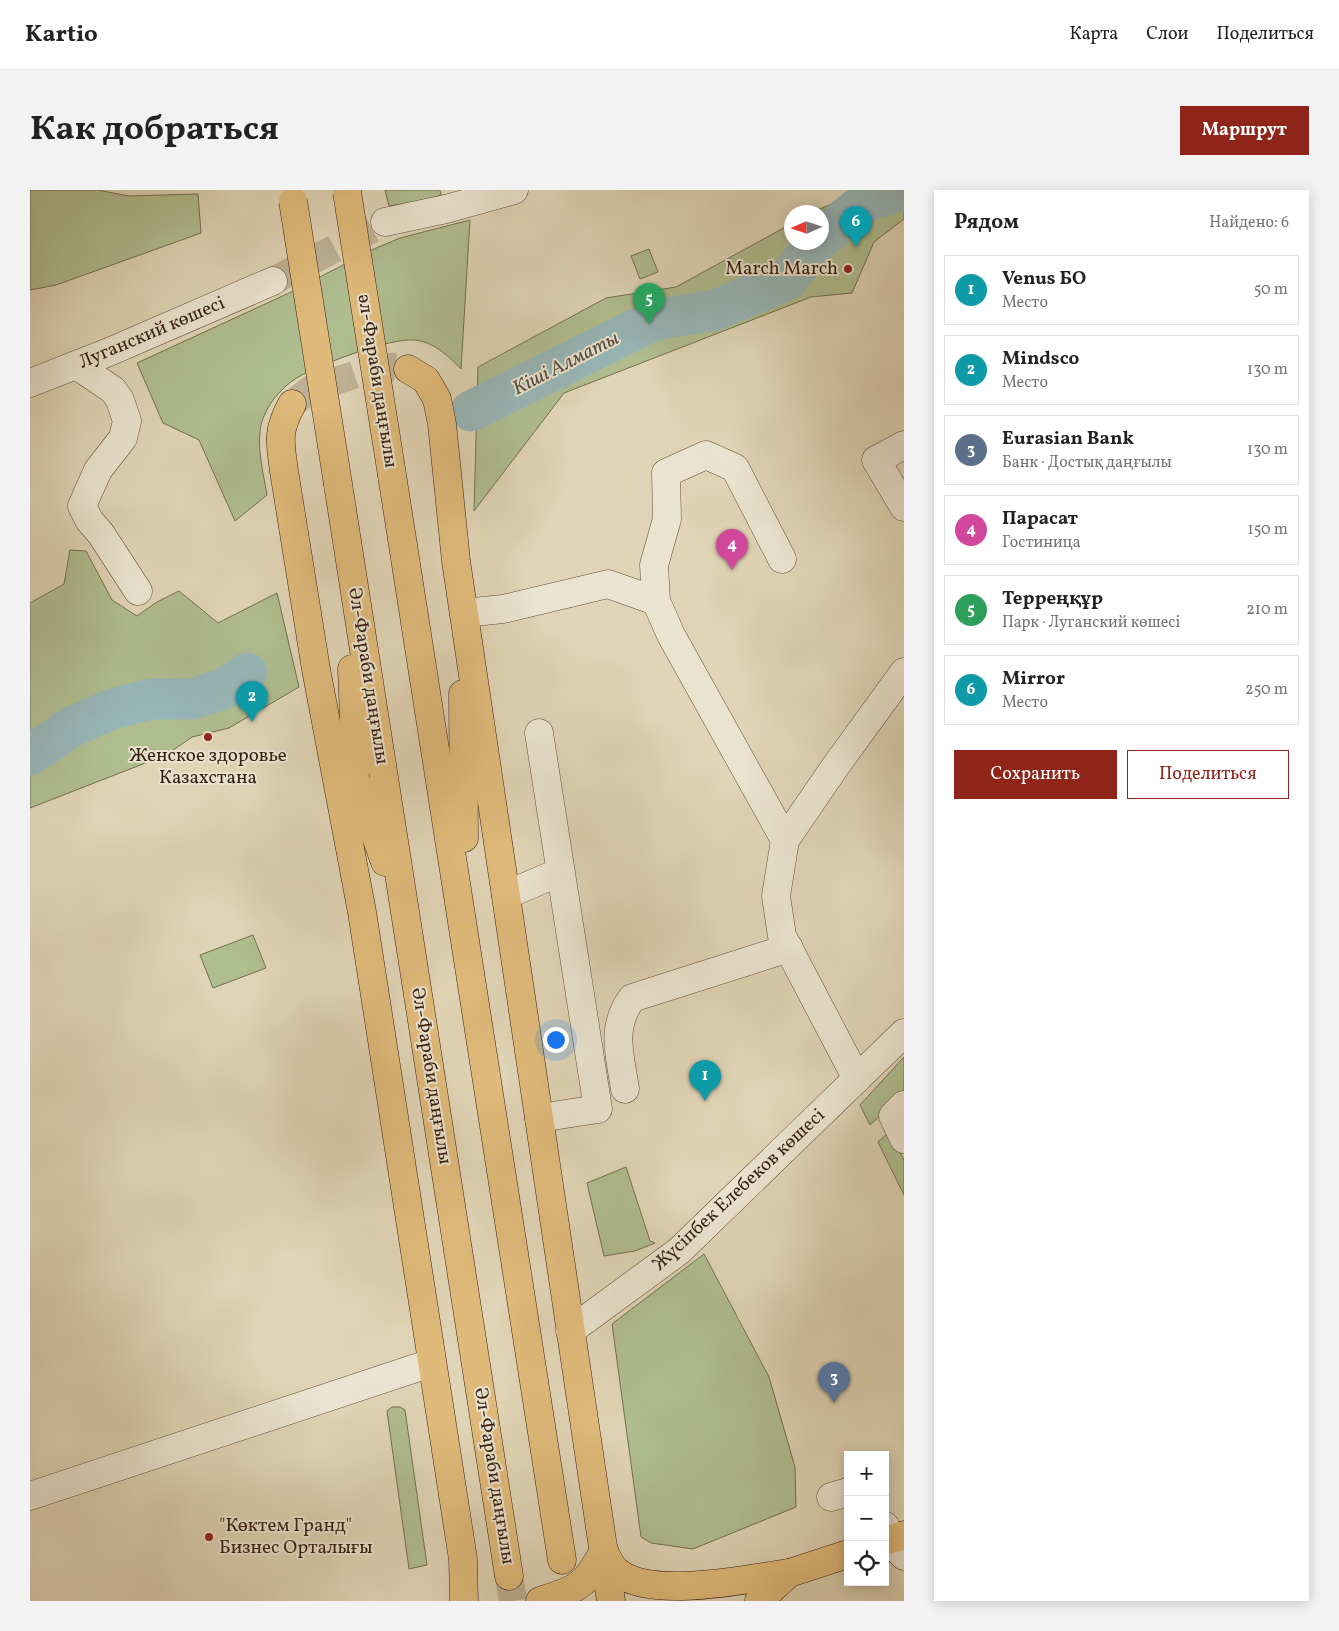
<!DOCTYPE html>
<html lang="ru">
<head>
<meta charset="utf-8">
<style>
  body { margin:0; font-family:Vollkorn,serif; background:#f2f2f2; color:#222 }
  .controls { position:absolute; right:15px; bottom:15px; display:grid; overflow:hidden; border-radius:0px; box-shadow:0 2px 12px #0003 }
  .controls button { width:45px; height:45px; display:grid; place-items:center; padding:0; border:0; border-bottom:1px solid #e0e0e0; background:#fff; color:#222; font:25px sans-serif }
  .compass { position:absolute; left:754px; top:15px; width:45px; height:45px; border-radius:50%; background:#fff; box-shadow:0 2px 12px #0003; rotate:267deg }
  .you { position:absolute; left:525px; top:849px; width:18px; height:18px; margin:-12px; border:4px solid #fff; border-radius:50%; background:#1a73e8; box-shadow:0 0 0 8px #1a73e833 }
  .badge { display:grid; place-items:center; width:32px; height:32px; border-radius:50%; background:#8f2418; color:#fff; font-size:16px; font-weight:700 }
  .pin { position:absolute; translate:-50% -41px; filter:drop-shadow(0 1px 2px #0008) }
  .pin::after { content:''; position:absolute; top:26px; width:18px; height:15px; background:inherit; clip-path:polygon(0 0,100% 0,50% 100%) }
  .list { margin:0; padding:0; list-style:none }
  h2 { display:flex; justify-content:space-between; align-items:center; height:65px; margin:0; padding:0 20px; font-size:21px }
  h2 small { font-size:16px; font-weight:400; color:#767676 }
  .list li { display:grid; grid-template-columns:32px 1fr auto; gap:15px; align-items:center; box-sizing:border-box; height:70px; margin:0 10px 10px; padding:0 10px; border:1px solid #e0e0e0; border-radius:0px }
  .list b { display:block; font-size:19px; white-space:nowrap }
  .list p { margin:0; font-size:16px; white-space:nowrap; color:#767676 }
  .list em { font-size:16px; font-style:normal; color:#767676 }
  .actions { display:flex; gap:10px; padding:15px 20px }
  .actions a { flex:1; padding:11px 0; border:1px solid #8f2418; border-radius:0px; text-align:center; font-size:18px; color:#8f2418 }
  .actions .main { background:#8f2418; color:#fff }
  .icon { flex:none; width:28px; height:28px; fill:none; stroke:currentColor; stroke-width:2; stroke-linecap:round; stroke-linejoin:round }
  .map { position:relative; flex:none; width:874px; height:1411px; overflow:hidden; border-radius:0px }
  header { display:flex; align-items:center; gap:30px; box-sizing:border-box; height:70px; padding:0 25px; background:#fff; border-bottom:1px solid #e0e0e0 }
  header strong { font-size:24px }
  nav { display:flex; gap:28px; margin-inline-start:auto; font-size:18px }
  .intro { display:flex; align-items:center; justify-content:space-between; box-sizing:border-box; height:120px; padding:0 30px }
  h1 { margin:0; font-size:35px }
  .button { padding:12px 22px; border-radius:0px; background:#8f2418; color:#fff; font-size:18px; font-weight:700 }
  main { display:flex; gap:30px; padding:0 30px }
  aside { flex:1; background:#fff; border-radius:0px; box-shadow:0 2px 12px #0003 }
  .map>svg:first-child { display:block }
  .green { fill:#afbd8f; stroke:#736e50 }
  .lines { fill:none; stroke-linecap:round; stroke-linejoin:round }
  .river { stroke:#97b6b7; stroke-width:41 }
  .minor-tunnel { stroke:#bdb094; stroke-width:28; stroke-dasharray:28 14; stroke-linecap:butt }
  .major-tunnel { stroke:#bdb094; stroke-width:28; stroke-dasharray:28 14; stroke-linecap:butt }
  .minor-casing { stroke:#614c3a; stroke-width:29 }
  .major-casing { stroke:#371f11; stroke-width:29 }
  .minor { stroke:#eae3cf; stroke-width:28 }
  .major { stroke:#e0ba7a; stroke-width:28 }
  .major-bridge-casing { stroke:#371f11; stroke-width:29; stroke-linecap:butt }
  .major-bridge { stroke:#e0ba7a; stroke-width:28 }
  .poi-dot { fill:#8f2418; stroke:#eae3cf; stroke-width:2 }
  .labels { text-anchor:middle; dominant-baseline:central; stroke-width:4; stroke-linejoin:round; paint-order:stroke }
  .poi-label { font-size:19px; fill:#371f11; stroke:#eae3cf; text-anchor:end }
  .street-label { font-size:19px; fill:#371f11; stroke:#eae3cf }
  .water-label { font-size:20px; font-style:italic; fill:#544c43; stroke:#eae3cf }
</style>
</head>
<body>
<header>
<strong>Kartio</strong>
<nav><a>Карта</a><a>Слои</a><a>Поделиться</a></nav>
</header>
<div class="intro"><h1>Как добраться</h1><a class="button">Маршрут</a></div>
<main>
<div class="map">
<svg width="874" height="1411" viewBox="0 0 874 1411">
  <rect width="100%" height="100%" fill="#dfd4b5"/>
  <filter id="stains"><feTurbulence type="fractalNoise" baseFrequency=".004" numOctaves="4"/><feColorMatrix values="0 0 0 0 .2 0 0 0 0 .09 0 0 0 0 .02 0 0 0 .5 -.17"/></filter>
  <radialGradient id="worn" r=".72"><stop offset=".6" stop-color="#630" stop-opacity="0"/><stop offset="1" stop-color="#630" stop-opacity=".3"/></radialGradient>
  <!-- green -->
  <g class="green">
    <polygon points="0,0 68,0 98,6 168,4 171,43 26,95 0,100"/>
    <polygon points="355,0 410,0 411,5 399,10 359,16"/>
    <polygon points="835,0 874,0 874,29 844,52 822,103 781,107 534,203 444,321 448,177 576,108 646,97 761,34 762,52 792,52 792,22 783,22"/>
    <path d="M440 30 431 179C419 166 402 151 384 150 360 148 294 173 272 185 256 193 241 209 234 226 224 248 233 281 237 305L205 331 169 250 133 233 107 173 259 103 344 59 370 48Z"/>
    <polygon points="619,59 628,82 610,89 601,66"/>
    <polygon points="40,360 56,361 82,410 107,426 127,412 149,401 188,433 247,403 269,497 199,538 162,547 136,565 0,618 0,413 34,394"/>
    <polygon points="223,745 236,778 183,798 170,765"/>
    <polygon points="874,867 874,904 840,935 830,915"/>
    <polygon points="859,942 874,970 874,1005 848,952"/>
    <polygon points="596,977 620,1051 625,1053 605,1061 574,1066 557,993"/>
    <polygon points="674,1064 739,1187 765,1277 766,1317 663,1359 621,1353 611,1347 582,1134"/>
    <polygon points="362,1217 370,1217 375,1220 397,1375 379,1379 357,1221"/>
  </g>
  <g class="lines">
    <!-- river -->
    <g class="river">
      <polyline points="792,47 834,13 871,0"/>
      <polyline points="441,221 624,130 685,120 757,90 787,52"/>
      <polyline points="0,565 43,536 82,519 121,509 163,509 195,498 217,483"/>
    </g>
    <!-- minor-tunnel -->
    <polyline class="minor-tunnel" points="243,91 355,32"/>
    <!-- major-tunnel -->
    <g class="major-tunnel">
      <polyline points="262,214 281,199 342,179 362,177 378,179"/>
      <polyline points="479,1386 483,1411"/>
    </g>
    <!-- minor casing -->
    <g class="minor-casing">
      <g id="minor">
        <polyline points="355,32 416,19 484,0"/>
        <polyline points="46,175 83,200 90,210 97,231 93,248 68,280 52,316 59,330 71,344 108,401"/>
        <polyline points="0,193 79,162 243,91"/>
        <polyline points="874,255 846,270 874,317"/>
        <polyline points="752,369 705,278 676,265 636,283 637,329 624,375 626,411 641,445 755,650"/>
        <polyline points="434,423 473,419 578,394 626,411"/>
        <polyline points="509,543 568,919 509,928"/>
        <polyline points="476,705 530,682"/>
        <polyline points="827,889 752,746 746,706 755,650 805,577 874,482"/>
        <path d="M595 899C590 865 580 838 602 808L759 758"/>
        <polyline points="874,915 863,926 874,949"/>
        <polyline points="540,1141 649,1061 874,843"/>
        <polyline points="0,1306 401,1173"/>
        <polyline points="801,1307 818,1302"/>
        <polyline points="855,1336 859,1350 874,1366"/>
      </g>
    </g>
    <!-- major casing -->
    <g class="major-casing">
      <g id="major">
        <polyline points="378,179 396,190 407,209 412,234 426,371 581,1411"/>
        <path d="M262 214C247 241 250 252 254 281L286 479 332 722 433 1369 434 1411"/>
        <polyline points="362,285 532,1370"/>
        <polyline points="308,294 479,1386"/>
        <polyline points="322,479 326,578"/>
        <polyline points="433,504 434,648"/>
        <polyline points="314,557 355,672"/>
        <polyline points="855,1351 874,1345"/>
        <path d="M574 1361C578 1369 581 1378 589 1383 622 1409 718 1389 759 1383"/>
        <polyline points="741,1389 818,1364"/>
        <path d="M510 1411C549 1398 555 1397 574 1360"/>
        <polyline points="729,1411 759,1383"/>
      </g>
    </g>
    <!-- minor -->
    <use href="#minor" class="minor"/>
    <!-- major -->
    <use href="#major" class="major"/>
    <!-- major-bridge casing -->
    <g class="major-bridge-casing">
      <g id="major-bridge">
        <polyline points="317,2 362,285"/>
        <polyline points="263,11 308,294"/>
      </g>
    </g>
    <!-- major-bridge -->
    <use href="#major-bridge" class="major-bridge"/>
  </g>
  <!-- markers -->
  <g class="poi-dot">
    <circle cx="818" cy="79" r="5"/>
    <circle cx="178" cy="547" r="5"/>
    <circle cx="179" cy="1347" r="5"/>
  </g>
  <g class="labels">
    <!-- poi labels -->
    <g class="poi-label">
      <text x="808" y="79">March March</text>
      <text x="178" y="566" text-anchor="middle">Женское здоровье<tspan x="178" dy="22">Казахстана</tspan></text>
      <text x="189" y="1336" text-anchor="start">"Көктем Гранд"<tspan x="189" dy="22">Бизнес Орталығы</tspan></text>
    </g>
    <!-- street labels -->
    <g class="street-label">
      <text transform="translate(122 143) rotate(-23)">Луганский көшесі</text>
      <text transform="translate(347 191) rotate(81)">әл-Фараби даңғылы</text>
      <text transform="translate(338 486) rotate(81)">Әл-Фараби даңғылы</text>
      <text transform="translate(401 886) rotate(81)">Әл-Фараби даңғылы</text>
      <text transform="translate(709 1000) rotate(-43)">Жүсіпбек Елебеков көшесі</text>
      <text transform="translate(464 1286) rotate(81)">Әл-Фараби даңғылы</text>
    </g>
    <!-- water labels -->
    <g class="water-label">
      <text transform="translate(536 174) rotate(-27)">Кіші Алматы</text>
    </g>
  </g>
  <rect width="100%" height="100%" filter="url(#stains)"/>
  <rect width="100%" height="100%" fill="url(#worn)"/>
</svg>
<div class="controls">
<button>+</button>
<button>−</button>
<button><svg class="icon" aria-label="locate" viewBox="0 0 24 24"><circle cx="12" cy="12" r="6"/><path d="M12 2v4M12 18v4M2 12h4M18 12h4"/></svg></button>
</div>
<svg class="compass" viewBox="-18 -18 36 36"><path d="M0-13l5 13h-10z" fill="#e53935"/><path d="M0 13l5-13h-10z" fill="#767676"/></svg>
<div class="you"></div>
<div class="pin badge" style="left:675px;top:911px;background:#0f9aa8">1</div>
<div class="pin badge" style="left:222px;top:532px;background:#0f9aa8">2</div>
<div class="pin badge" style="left:804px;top:1213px;background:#5c6f8a">3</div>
<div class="pin badge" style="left:702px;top:380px;background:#d1479c">4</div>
<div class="pin badge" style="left:619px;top:134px;background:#2e9e5b">5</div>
<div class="pin badge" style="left:826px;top:57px;background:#0f9aa8">6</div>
</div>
<aside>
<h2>Рядом<small>Найдено: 6</small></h2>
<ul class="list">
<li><span class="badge" style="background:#0f9aa8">1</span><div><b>Venus БО</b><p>Место</p></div><em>50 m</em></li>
<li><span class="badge" style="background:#0f9aa8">2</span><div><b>Mindsco</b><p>Место</p></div><em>130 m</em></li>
<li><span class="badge" style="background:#5c6f8a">3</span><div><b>Eurasian Bank</b><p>Банк · Достық даңғылы</p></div><em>130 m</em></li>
<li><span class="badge" style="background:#d1479c">4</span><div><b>Парасат</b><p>Гостиница</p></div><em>150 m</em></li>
<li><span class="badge" style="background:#2e9e5b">5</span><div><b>Терреңқұр</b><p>Парк · Луганский көшесі</p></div><em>210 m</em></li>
<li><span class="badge" style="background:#0f9aa8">6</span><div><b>Mirror</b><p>Место</p></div><em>250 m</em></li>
</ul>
<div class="actions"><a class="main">Сохранить</a><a>Поделиться</a></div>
</aside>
</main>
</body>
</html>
